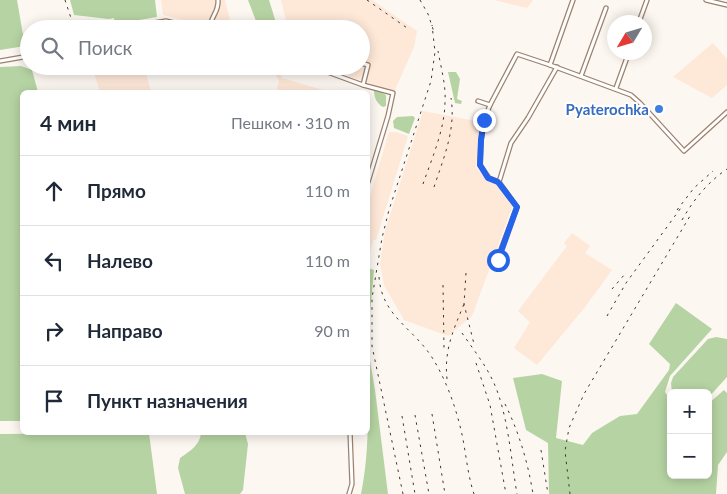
<!DOCTYPE html>
<html lang="ru">
<head>
<meta charset="utf-8">
<style>
  body { margin:0; font-family:Lato,sans-serif; background:#f2f2f3; color:#1f2937 }
  .controls { position:absolute; right:15px; bottom:15px; display:grid; overflow:hidden; border-radius:8px; box-shadow:0 2px 12px #0003 }
  .controls button { width:45px; height:45px; display:grid; place-items:center; padding:0; border:0; border-bottom:1px solid #e0e1e3; background:#fff; color:#1f2937; font:25px sans-serif }
  .compass { position:absolute; left:607px; top:15px; width:45px; height:45px; border-radius:50%; background:#fff; box-shadow:0 2px 12px #0003; rotate:232deg }
  .stop { position:absolute; width:15px; height:15px; margin:-11px; border:4px solid #2563eb; border-radius:50%; background:#fff }
  .stop.end { background:#2563eb; border-color:#fff; box-shadow:0 1px 5px #0008 }
  .list { margin:0; padding:0; list-style:none }
  h2 { display:flex; justify-content:space-between; align-items:center; height:65px; margin:0; padding:0 20px; font-size:21px }
  h2 small { font-size:16px; font-weight:400; color:#747a83 }
  .list li { display:grid; grid-template-columns:32px 1fr auto; gap:15px; align-items:center; box-sizing:border-box; height:70px; padding:0 20px; border-top:1px solid #e0e1e3 }
  .list b { display:block; font-size:19px; white-space:nowrap }
  .list em { font-size:16px; font-style:normal; color:#747a83 }
  .icon { flex:none; width:28px; height:28px; fill:none; stroke:currentColor; stroke-width:2; stroke-linecap:round; stroke-linejoin:round }
  .map { position:relative; flex:none; width:727px; height:494px; overflow:hidden }
  .search { position:absolute; background:#fff; box-shadow:0 2px 12px #0003; left:20px; top:20px; width:350px; height:55px; display:flex; align-items:center; gap:12px; box-sizing:border-box; padding:0 18px; border-radius:28px; color:#747a83; font-size:19px }
  .panel { position:absolute; background:#fff; box-shadow:0 2px 12px #0003; left:20px; top:90px; width:350px; height:345px; border-radius:8px }
  .map>svg:first-child { display:block }
  .built { fill:#fee8d8 }
  .green { fill:#b6d4a3 }
  .lines { fill:none; stroke-linecap:round; stroke-linejoin:round }
  .minor-casing { stroke:#9c826e; stroke-width:5.5 }
  .minor { stroke:#fff; stroke-width:3 }
  .rail { stroke:#41372f; stroke-width:1; stroke-dasharray:2.5 5; stroke-linecap:butt }
  .route { stroke:#2563eb; stroke-width:6 }
  .shop-dot { fill:#3f7fe0; stroke:#fff; stroke-width:2 }
  .labels { text-anchor:middle; dominant-baseline:central; stroke-width:4; stroke-linejoin:round; paint-order:stroke }
  .shop-label { font-size:15px; font-weight:bold; fill:#366cbe; stroke:#fff; text-anchor:end }
</style>
</head>
<body>
<div class="map">
<svg width="727" height="494" viewBox="0 0 727 494">
  <rect width="100%" height="100%" fill="#fdf7f2"/>
  <!-- built -->
  <g class="built">
    <polygon points="161,0 225,0 232,29 217,29 163,15"/>
    <polygon points="281,0 372,0 417,31 414,47 394,92 321,66 361,66 361,29 288,29"/>
    <polygon points="494,0 533,0 527,8"/>
    <polygon points="713,43 727,59 727,85 712,98 673,77"/>
    <polygon points="117,66 144,66 151,92 100,92 94,73"/>
    <polygon points="278,69 282,78 330,92 288,92 277,89 279,81 274,71"/>
    <polygon points="423,111 481,122 476,167 487,181 497,184 513,205 472,316 448,336 404,320 384,285 380,264 385,231"/>
    <polygon points="389,132 396,132 408,136 376,240 373,240 368,260 368,203"/>
    <polygon points="572,233 590,246 585,253 612,270 585,307 537,365 514,348 530,322 518,311 567,246 564,243"/>
  </g>
  <!-- green -->
  <g class="green">
    <polygon points="0,0 17,0 25,46 0,50"/>
    <polygon points="70,0 155,0 157,17 115,24 114,18 109,19 74,15"/>
    <polygon points="248,0 269,0 278,29 259,29"/>
    <polygon points="21,66 32,70 38,92 22,92 22,421 0,421 0,67"/>
    <polygon points="448,72 456,72 460,79 457,99 462,101 461,104 455,103"/>
    <path d="M377 90 386 95V106L383 107C377 104 374 97 374 91Z"/>
    <polygon points="413,116 415,118 409,134 394,128 393,121 397,117"/>
    <polygon points="368,268 374,270 368,334"/>
    <polygon points="676,303 712,329 670,376 665,392 671,401 671,475 708,475 708,404 724,390 727,393 727,452 718,465 716,494 549,494 548,443 526,430 513,378 542,374 562,381 556,438 583,445 592,433 620,416 637,414 669,370 670,364 649,344"/>
    <polygon points="716,337 727,339 727,377 708,398 708,393 672,393 671,383 673,377 708,339"/>
    <path d="M368 349 375 390 388 494H361C371 446 367 398 368 349Z"/>
    <path d="M241 432 245 433 248 444 243 490 240 494H185L178 468 180 458C190 451 200 445 201 433Z"/>
    <polygon points="149,433 157,494 0,494 0,434"/>
  </g>
  <g class="lines">
    <!-- minor casing -->
    <g class="minor-casing">
      <g id="minor">
        <polyline points="573,0 550,65 631,95 640,103 684,151 727,112"/>
        <polyline points="706,0 727,5"/>
        <polyline points="639,22 647,0"/>
        <polyline points="116,29 166,21 199,29"/>
        <path d="M210 29C210 16 219 13 218 0"/>
        <polyline points="0,61 29,56"/>
        <polyline points="361,63 368,65 363,85"/>
        <polyline points="550,65 517,54 490,105 484,120 481,141 480,165 489,178 499,182 511,143 528,118 557,67"/>
        <polyline points="311,66 363,85 393,93 388,116 368,182"/>
        <polyline points="581,76 606,8"/>
        <polyline points="616,88 629,52"/>
        <polyline points="478,101 490,105"/>
        <polyline points="497,260 517,207 499,182"/>
        <polyline points="349,494 352,484 350,432"/>
      </g>
    </g>
    <!-- minor -->
    <use href="#minor" class="minor"/>
    <!-- rail -->
    <g class="rail">
      <polyline points="65,0 73,24"/>
      <polyline points="367,0 410,30"/>
      <polyline points="420,0 428,14 434,32"/>
      <path d="M423 184C432 158 445 129 445 101 446 85 441 68 438 51"/>
      <path d="M434 187C444 157 456 129 451 98"/>
      <polyline points="677,210 694,188 713,171"/>
      <path d="M682 220C694 199 707 183 727 169"/>
      <polyline points="466,273 464,304 474,344"/>
      <path d="M379 277C382 317 414 328 433 359 446 380 455 405 461 430 466 451 467 473 474 494"/>
      <polyline points="443,285 444,348"/>
      <polyline points="612,289 625,274"/>
      <polyline points="607,316 626,283 683,205"/>
      <path d="M462 333C473 349 485 364 493 381 508 413 511 459 517 494"/>
      <polyline points="476,363 490,405 506,494"/>
      <path d="M447 379C444 350 453 331 464 304"/>
      <path d="M505 404C519 432 528 463 533 494"/>
      <polyline points="432,414 445,494"/>
      <polyline points="415,415 429,494"/>
      <polyline points="402,416 415,494"/>
      <polyline points="541,450 548,494"/>
      <polyline points="403,494 372,346 372,298 382,238 389,210 431,81 435,52 432,25"/>
      <polyline points="570,494 565,451 569,428 584,394 690,216"/>
    </g>
  </g>
  <g class="lines">
    <!-- route -->
    <polyline class="route" points="484,120 481,140 480,165 488,178 498,182 517,207 498,260"/>
  </g>
  <!-- markers -->
  <circle class="shop-dot" cx="659" cy="109" r="5"/>
  <g class="labels">
    <!-- shop labels -->
    <g class="shop-label">
      <text x="649" y="109">Pyaterochka</text>
    </g>
  </g>
</svg>
<div class="controls">
<button>+</button>
<button>−</button>
</div>
<svg class="compass" viewBox="-18 -18 36 36"><path d="M0-13l5 13h-10z" fill="#e53935"/><path d="M0 13l5-13h-10z" fill="#747a83"/></svg>
<div class="stop" style="left:498px;top:260px"></div>
<div class="stop end" style="left:484px;top:120px"></div>
<div class="search"><svg class="icon" aria-label="search" viewBox="0 0 24 24"><circle cx="10" cy="10" r="6"/><path d="M15 15l6 6"/></svg>Поиск</div>
<section class="panel">
<h2>4 мин<small>Пешком · 310 m</small></h2>
<ul class="list">
<li><svg class="icon" aria-label="ahead" viewBox="0 0 24 24"><path d="M12 20V5M6 11l6-6 6 6"/></svg><div><b>Прямо</b></div><em>110 m</em></li>
<li><svg class="icon" aria-label="left" viewBox="0 0 24 24"><path d="M17 20v-9H6M10 6l-5 5 5 5"/></svg><div><b>Налево</b></div><em>110 m</em></li>
<li><svg class="icon" aria-label="right" viewBox="0 0 24 24"><path d="M7 20v-9h11M14 6l5 5-5 5"/></svg><div><b>Направо</b></div><em>90 m</em></li>
<li><svg class="icon" aria-label="arrive" viewBox="0 0 24 24"><path d="M6 21V4h12l-3 4 3 4H6"/></svg><div><b>Пункт назначения</b></div></li>
</ul>
</section>
</div>
</body>
</html>
